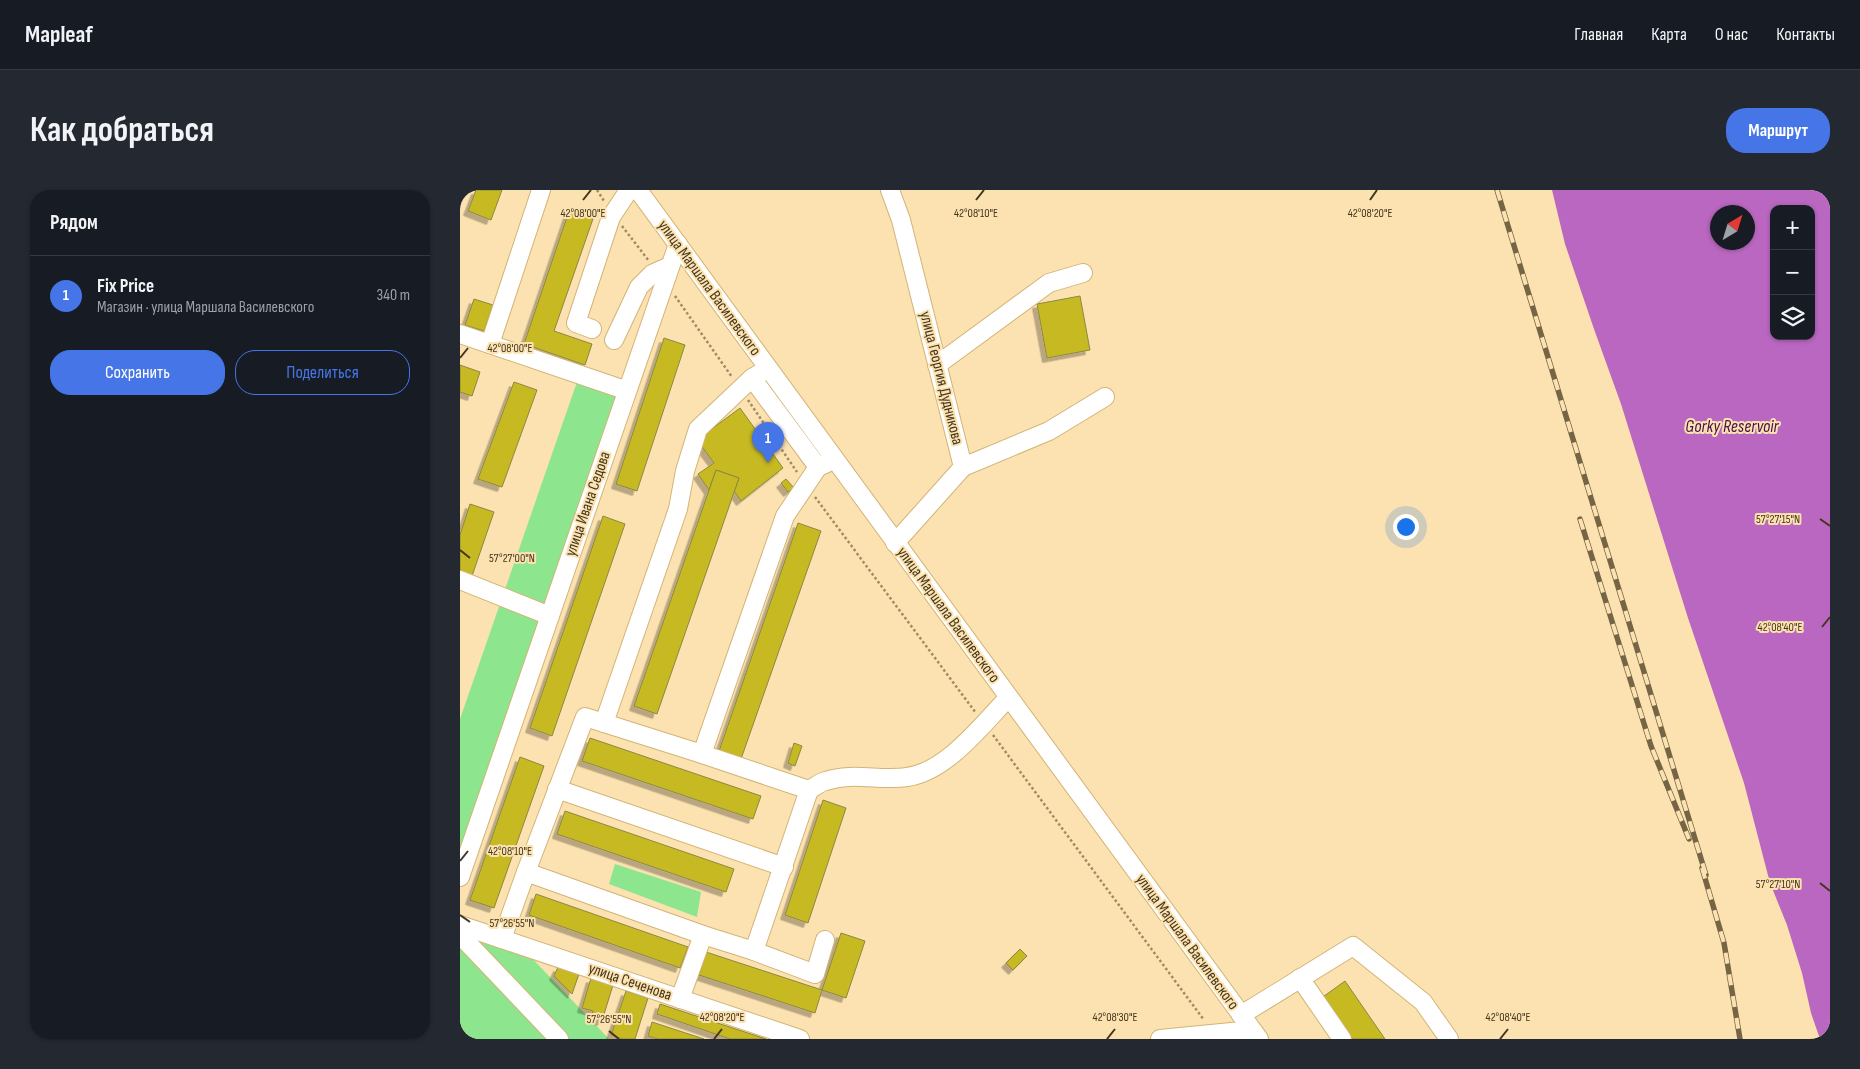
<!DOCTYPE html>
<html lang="ru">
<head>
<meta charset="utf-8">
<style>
  body { margin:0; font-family:"Sofia Sans Condensed",sans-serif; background:#242831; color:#f1f3f6 }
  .controls { position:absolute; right:15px; top:15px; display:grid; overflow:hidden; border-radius:10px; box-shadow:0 1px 4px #0004 }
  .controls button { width:45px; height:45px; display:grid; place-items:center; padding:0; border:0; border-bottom:1px solid #363941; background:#171b24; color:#f1f3f6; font:25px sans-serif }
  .compass { position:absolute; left:1250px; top:15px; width:45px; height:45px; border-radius:50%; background:#171b24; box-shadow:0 1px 4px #0004; rotate:38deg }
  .you { position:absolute; left:945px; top:336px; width:18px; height:18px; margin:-12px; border:4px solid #fff; border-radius:50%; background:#1a73e8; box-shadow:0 0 0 8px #1a73e833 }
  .badge { display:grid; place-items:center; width:32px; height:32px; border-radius:50%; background:#4575e6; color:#fff; font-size:16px; font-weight:700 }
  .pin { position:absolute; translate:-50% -41px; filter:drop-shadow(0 1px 2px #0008) }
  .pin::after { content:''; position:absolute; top:26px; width:18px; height:15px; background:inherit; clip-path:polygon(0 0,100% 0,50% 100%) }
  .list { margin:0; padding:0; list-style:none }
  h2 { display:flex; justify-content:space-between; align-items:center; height:65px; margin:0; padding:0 20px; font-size:21px }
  h2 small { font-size:16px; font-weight:400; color:#9ea1a6 }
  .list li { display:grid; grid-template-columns:32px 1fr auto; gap:15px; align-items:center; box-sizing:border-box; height:80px; padding:0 20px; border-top:1px solid #363941 }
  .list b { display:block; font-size:19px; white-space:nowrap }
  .list p { margin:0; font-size:16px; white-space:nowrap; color:#9ea1a6 }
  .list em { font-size:16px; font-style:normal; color:#9ea1a6 }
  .actions { display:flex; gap:10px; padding:15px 20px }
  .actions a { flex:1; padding:11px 0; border:1px solid #4575e6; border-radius:20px; text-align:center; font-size:18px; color:#4575e6 }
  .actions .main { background:#4575e6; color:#fff }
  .icon { flex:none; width:28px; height:28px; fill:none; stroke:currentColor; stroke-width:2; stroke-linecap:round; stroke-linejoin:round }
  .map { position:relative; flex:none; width:1370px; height:849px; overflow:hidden; border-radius:20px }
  header { display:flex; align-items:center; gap:30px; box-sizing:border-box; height:70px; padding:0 25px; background:#171b24; border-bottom:1px solid #363941 }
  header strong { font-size:24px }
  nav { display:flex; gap:28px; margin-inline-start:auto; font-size:18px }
  .intro { display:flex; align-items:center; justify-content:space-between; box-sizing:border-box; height:120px; padding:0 30px }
  h1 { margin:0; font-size:35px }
  .button { padding:12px 22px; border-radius:20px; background:#4575e6; color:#fff; font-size:18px; font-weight:700 }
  main { display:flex; gap:30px; padding:0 30px }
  aside { flex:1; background:#171b24; border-radius:20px; box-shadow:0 1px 4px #0004 }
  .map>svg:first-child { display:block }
  .green { fill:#8de68e }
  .water { fill:#b967c0; fill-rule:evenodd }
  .building { fill:#c6b921; stroke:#8c8745; filter:url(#shadow) }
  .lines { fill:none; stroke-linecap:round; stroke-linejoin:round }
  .minor-casing { stroke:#d3b476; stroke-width:20 }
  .path { stroke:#9e8a65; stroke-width:2.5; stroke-dasharray:2.5 2.5; stroke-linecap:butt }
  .minor { stroke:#fff; stroke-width:18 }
  .rail-casing { stroke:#766545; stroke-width:5.5 }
  .rail { stroke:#fce2b0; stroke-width:4; stroke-dasharray:11; stroke-linecap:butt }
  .ticks { fill:none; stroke:#43361d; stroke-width:2 }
  .labels { text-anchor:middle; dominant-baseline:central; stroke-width:4; stroke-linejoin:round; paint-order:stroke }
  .street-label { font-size:16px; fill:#43361d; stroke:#fce2b0 }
  .water-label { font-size:18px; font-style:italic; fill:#46114b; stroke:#fce2b0 }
  .ticks-label { font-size:12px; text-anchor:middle; fill:#43361d; stroke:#fce2b0; stroke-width:4; stroke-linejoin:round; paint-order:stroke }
</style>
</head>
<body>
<header>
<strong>Mapleaf</strong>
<nav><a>Главная</a><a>Карта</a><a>О нас</a><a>Контакты</a></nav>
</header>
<div class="intro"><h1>Как добраться</h1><a class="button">Маршрут</a></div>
<main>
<aside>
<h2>Рядом<small></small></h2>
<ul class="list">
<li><span class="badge">1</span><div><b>Fix Price</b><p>Магазин · улица Маршала Василевского</p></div><em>340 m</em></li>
</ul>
<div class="actions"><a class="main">Сохранить</a><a>Поделиться</a></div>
</aside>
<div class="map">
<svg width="1370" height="849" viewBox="0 0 1370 849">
  <defs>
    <filter id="shadow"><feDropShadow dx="-4.5" dy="4.5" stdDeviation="0" flood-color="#0004"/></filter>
  </defs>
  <rect width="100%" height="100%" fill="#fce2b0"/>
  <!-- green -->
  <g class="green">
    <polygon points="118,189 158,204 0,666 0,529"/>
    <polygon points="155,674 241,702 237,727 149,694"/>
    <polygon points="0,739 68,764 149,849 0,849"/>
  </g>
  <!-- water -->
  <path class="water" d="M1092 0H1370V849H1360L1351 823 1342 783 1327 735 1310 693 1284 593 1228 428 1161 214 1134 139 1105 54ZM1314 19H1351V146H1314ZM1258 22H1288V52H1258Z"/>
  <!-- building -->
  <g class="building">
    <polygon points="16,0 42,0 31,30 8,21"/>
    <polygon points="110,18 134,26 94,141 132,154 125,175 64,154"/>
    <polygon points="620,106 630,160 587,168 577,114"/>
    <polygon points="14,109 33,115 24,141 5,135"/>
    <polygon points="204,148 225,155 177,301 156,294"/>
    <polygon points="0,175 20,182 12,206 0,202"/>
    <polygon points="54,192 77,200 42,297 18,289"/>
    <polygon points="280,218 323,278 281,311 274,301 279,288 256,280 249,300 238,284 254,273 237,250"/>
    <polygon points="256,280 279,288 197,524 174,516"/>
    <polygon points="326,289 334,298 328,302 321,293"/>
    <polygon points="10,314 34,322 12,386 0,381 0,345"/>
    <polygon points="143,326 165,334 92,546 70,538"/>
    <polygon points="338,333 361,341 281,569 259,561"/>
    <polygon points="130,548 301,606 293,629 122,571"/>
    <polygon points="334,553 342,556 335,576 328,573"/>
    <polygon points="60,567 84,576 34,718 10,710"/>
    <polygon points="363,610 386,618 348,733 325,725"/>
    <polygon points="105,621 274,679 266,702 97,644"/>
    <polygon points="76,704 228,757 220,778 69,725"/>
    <polygon points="381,743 405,751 386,808 362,800"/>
    <polygon points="560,759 567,766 553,780 546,773"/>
    <polygon points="246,762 362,800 355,823 239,785"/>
    <polygon points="98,777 119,784 112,804 94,786"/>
    <polygon points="131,788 153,795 142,831 131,827 133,821 122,818"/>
    <polygon points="885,791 925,849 888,849 860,809"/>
    <polygon points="166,801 188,808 175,849 162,849 151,845"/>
    <polygon points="200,814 306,849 270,849 197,824"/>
    <polygon points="192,832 244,849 198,849 188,846"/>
  </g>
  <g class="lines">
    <!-- minor casing -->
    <g class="minor-casing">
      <g id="minor">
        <polyline points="178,0 799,849"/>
        <polyline points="430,0 441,30 503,277 435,353"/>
        <polyline points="132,139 116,133 151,27 169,0"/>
        <polyline points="0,144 159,198"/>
        <polyline points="154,150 179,97 192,84 210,76"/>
        <polyline points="30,154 81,0"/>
        <polyline points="477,175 589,93 623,83"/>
        <polyline points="302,182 292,188 358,277 367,273"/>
        <polyline points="503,277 589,241 645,207"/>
        <polyline points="0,390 90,426"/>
        <polyline points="144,533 218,319 225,281 238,239 292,188"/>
        <polyline points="97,599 324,677"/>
        <path d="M349 600C355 597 360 592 366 591 392 582 420 591 447 587 486 582 522 535 548 508"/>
        <polyline points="66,682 125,527 242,564"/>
        <polyline points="0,687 218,54"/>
        <polyline points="0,735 340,849"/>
        <polyline points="0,745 99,849"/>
        <polyline points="42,749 66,682 243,745"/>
        <polyline points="294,761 355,784 365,750"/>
        <polyline points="840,788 882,849"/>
        <polyline points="220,809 243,745 294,761 349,600 242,564 325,326 358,277"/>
        <polyline points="781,825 893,756 963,812 989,849"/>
        <polyline points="700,849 792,840"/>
      </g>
    </g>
    <!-- path -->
    <g class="path">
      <polyline points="137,0 144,11"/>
      <polyline points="162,36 189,71"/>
      <polyline points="215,106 272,187"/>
      <polyline points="288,210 337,282"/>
      <polyline points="355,307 516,523"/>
      <polyline points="533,545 744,830"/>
    </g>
    <!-- minor -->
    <use href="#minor" class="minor"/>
    <!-- rail casing -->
    <g class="rail-casing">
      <g id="rail">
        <polyline points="1037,0 1246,685"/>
        <polyline points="1120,329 1191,556 1229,649"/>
        <polyline points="1242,678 1264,753 1280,849"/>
      </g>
    </g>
    <!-- rail -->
    <use href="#rail" class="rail"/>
  </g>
  <!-- ticks -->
  <path class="ticks" d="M123 10 131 0M516 10 524 0M910 10 917 0M0 168 8 158M1360 329 1370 336M0 360 10 368M1362 437 1370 427M0 671 8 661M1360 693 1370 701M0 725 10 732M149 841 159 849M254 849 262 839M647 849 655 839M1040 849 1048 839"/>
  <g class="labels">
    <!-- street labels -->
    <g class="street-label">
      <text transform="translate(249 98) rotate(54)">улица Маршала Василевского</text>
      <text transform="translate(481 188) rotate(76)">улица Георгия Дудникова</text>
      <text transform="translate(128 314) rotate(-71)">улица Ивана Седова</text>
      <text transform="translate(488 425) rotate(54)">улица Маршала Василевского</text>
      <text transform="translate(727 752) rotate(54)">улица Маршала Василевского</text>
      <text transform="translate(170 792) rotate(19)">улица Сеченова</text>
    </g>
    <!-- water labels -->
    <g class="water-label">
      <text x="1272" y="236">Gorky Reservoir</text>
    </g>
  </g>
  <g class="ticks-label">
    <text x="123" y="27">42°08'00"E</text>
    <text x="910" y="27">42°08'20"E</text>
    <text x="516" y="27">42°08'10"E</text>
    <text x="50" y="162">42°08'00"E</text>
    <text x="1318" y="333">57°27'15"N</text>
    <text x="52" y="372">57°27'00"N</text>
    <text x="1320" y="441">42°08'40"E</text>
    <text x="50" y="665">42°08'10"E</text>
    <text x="1318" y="698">57°27'10"N</text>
    <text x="52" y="737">57°26'55"N</text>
    <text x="262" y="831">42°08'20"E</text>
    <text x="655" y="831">42°08'30"E</text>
    <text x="1048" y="831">42°08'40"E</text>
    <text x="149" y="833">57°26'55"N</text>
  </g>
</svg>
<div class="controls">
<button>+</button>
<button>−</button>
<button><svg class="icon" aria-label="layers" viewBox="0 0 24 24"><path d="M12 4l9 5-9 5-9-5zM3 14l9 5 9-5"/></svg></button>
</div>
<svg class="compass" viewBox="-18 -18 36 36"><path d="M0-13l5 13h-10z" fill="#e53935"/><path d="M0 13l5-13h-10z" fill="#9ea1a6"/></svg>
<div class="you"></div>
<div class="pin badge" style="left:308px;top:273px">1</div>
</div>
</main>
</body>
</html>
